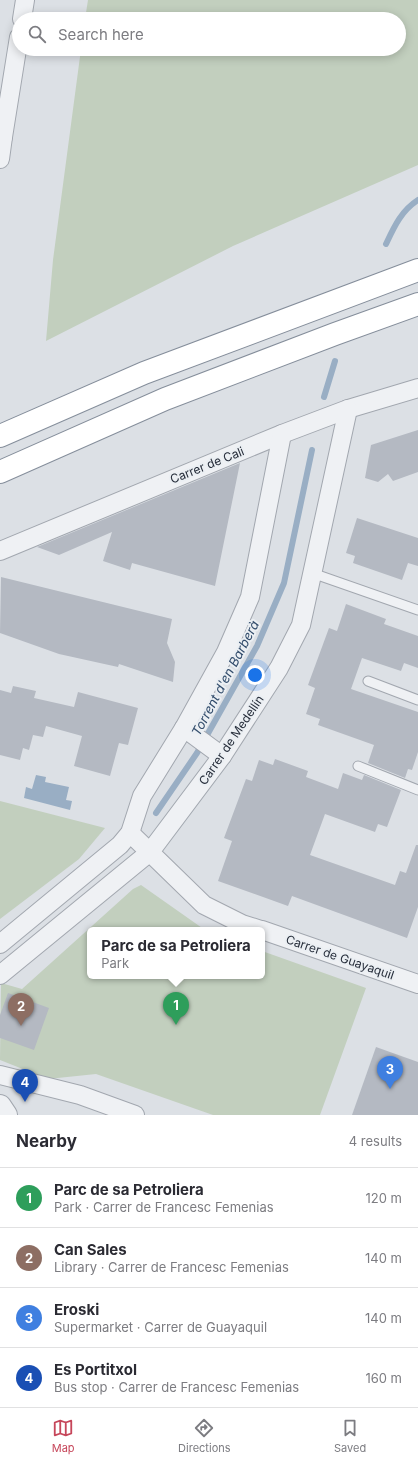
<!DOCTYPE html>
<html lang="en">
<head>
<meta charset="utf-8">
<style>
  body { margin:0; font-family:Inter,sans-serif; background:#f7f7f7; color:#2b2b33 }
  .you { position:absolute; left:255px; top:675px; width:14px; height:14px; margin:-10px; border:3px solid #fff; border-radius:50%; background:#1a73e8; box-shadow:0 0 0 6px #1a73e833 }
  .badge { display:grid; place-items:center; width:26px; height:26px; border-radius:50%; background:#c6465a; color:#fff; font-size:13px; font-weight:700 }
  .pin { position:absolute; translate:-50% -33px; filter:drop-shadow(0 1px 2px #0008) }
  .pin::after { content:''; position:absolute; top:21px; width:14px; height:12px; background:inherit; clip-path:polygon(0 0,100% 0,50% 100%) }
  .popup { position:absolute; left:87px; top:927px; width:178px; height:52px; box-sizing:border-box; display:grid; place-content:center; border-radius:6px; background:#fff; filter:drop-shadow(0 1px 3px #0005); font-size:13px; white-space:nowrap; color:#7c7c81 }
  .popup b { font-size:15px; color:#2b2b33 }
  .popup::after { content:''; position:absolute; left:50%; top:100%; margin-left:-8px; border:8px solid transparent; border-top-color:#fff }
  .list { margin:0; padding:0; list-style:none }
  h2 { display:flex; justify-content:space-between; align-items:center; height:52px; margin:0; padding:0 16px; font-size:17px }
  h2 small { font-size:13px; font-weight:400; color:#7c7c81 }
  .list li { display:grid; grid-template-columns:26px 1fr auto; gap:12px; align-items:center; box-sizing:border-box; height:60px; padding:0 16px; border-top:1px solid #e1e1e2 }
  .list b { display:block; font-size:15px; white-space:nowrap }
  .list p { margin:0; font-size:13px; white-space:nowrap; color:#7c7c81 }
  .list em { font-size:13px; font-style:normal; color:#7c7c81 }
  .icon { flex:none; width:22px; height:22px; fill:none; stroke:currentColor; stroke-width:2; stroke-linecap:round; stroke-linejoin:round }
  .map { position:relative; flex:none; width:418px; height:1115px; overflow:hidden }
  .search { position:absolute; background:#fff; box-shadow:0 2px 10px #0003; left:12px; right:12px; top:12px; height:44px; display:flex; align-items:center; gap:10px; box-sizing:border-box; padding:0 14px; border-radius:22px; color:#7c7c81; font-size:15px }
  .sheet { height:292px; background:#fff }
  nav { display:flex; justify-content:space-around; align-items:center; box-sizing:border-box; height:56px; border-top:1px solid #e1e1e2; background:#fff; font-size:11px; color:#7c7c81 }
  nav a { display:grid; justify-items:center; gap:2px }
  nav .on { color:#c6465a }
  .map>svg:first-child { display:block }
  .green { fill:#c2cfbe }
  .water { fill:#99aec4 }
  .lines { fill:none; stroke-linecap:round; stroke-linejoin:round }
  .stream { stroke:#99aec4; stroke-width:6 }
  .building { fill:#b4b9c2 }
  .service-casing { stroke:#a2a7af; stroke-width:11 }
  .minor-casing { stroke:#a2a7af; stroke-width:20 }
  .tertiary-casing { stroke:#a2a7af; stroke-width:24 }
  .motorway-casing { stroke:#858e9b; stroke-width:24 }
  .service { stroke:#eff1f4; stroke-width:9 }
  .minor { stroke:#eff1f4; stroke-width:18 }
  .tertiary { stroke:#eff1f4; stroke-width:22 }
  .motorway { stroke:#fff; stroke-width:22 }
  .labels { text-anchor:middle; dominant-baseline:central; stroke-width:4; stroke-linejoin:round; paint-order:stroke }
  .street-label { font-size:12px; fill:#272e3b; stroke:#ebeff3 }
  .water-label { font-size:13px; font-style:italic; fill:#334d6c; stroke:#ebeff3 }
</style>
</head>
<body>
<div class="map">
<svg width="418" height="1115" viewBox="0 0 418 1115">
  <rect width="100%" height="100%" fill="#dce0e5"/>
  <!-- green -->
  <g class="green">
    <polygon points="88,0 418,0 418,165 233,246 46,341 53,260 81,49 399,49 399,19 85,19"/>
    <polygon points="0,801 105,828 79,859 0,919"/>
    <polygon points="141,885 205,930 90,930 90,976 262,976 262,951 366,988 320,1115 213,1115 96,1074 48,1079 0,1060 1,983 22,989 133,889"/>
  </g>
  <!-- water -->
  <polygon class="water" points="36,775 46,777 45,782 69,787 66,800 72,801 70,810 24,798 26,787 32,789"/>
  <g class="lines">
    <!-- stream -->
    <g class="stream">
      <path d="M386 244C394 227 401 211 418 200"/>
      <polyline points="324,397 335,361"/>
      <polyline points="156,813 197,753 257,646 284,583 312,450"/>
    </g>
  </g>
  <!-- building -->
  <g class="building">
    <polygon points="418,430 418,472 393,481 388,474 378,482 365,478 371,445"/>
    <polygon points="240,463 215,586 132,563 130,570 103,561 112,532 59,555 37,547"/>
    <polygon points="357,518 418,538 418,566 408,563 402,580 353,563 355,556 346,553"/>
    <polygon points="1,577 172,619 167,643 175,662 173,682 119,664 118,667 59,654 0,633"/>
    <polygon points="346,604 386,619 384,624 418,636 418,668 404,663 401,671 362,658 351,689 418,712 418,752 412,770 408,769 405,778 368,763 374,745 318,725 320,719 306,714 315,688 308,685 329,628 337,631"/>
    <polygon points="13,686 36,691 34,698 74,707 78,692 138,708 128,745 119,743 110,776 74,766 82,736 46,726 43,737 33,735 29,750 23,748 20,760 0,755 0,690 11,693"/>
    <polygon points="275,759 308,771 306,777 338,789 343,773 362,780 364,775 401,790 387,827 378,824 375,832 325,814 310,855 395,885 400,871 406,873 416,845 418,845 418,907 407,938 292,896 288,906 218,881 232,841 224,838 246,779 252,781 259,760 273,765"/>
    <polygon points="8,993 49,1008 34,1050 0,1038 0,1015"/>
    <polygon points="376,1047 418,1062 418,1115 352,1115"/>
  </g>
  <g class="lines">
    <!-- service casing -->
    <g class="service-casing">
      <g id="service">
        <polyline points="312,573 418,610"/>
        <polyline points="368,681 418,700"/>
        <polyline points="358,766 418,790"/>
      </g>
    </g>
    <!-- minor casing -->
    <g class="minor-casing">
      <g id="minor">
        <polyline points="22,19 25,0"/>
        <polyline points="0,138 3,137 19,37"/>
        <polyline points="0,159 3,137"/>
        <polyline points="0,551 282,434 348,409 418,388"/>
        <polyline points="184,728 222,756"/>
        <polyline points="130,833 204,905 242,924 261,930"/>
        <polyline points="262,930 418,984"/>
        <polyline points="0,944 120,845 130,833 142,796 184,728 226,652 250,597 282,434"/>
        <polyline points="0,975 150,852 222,756 279,668 301,625 348,409"/>
        <polyline points="0,1075 80,1095 135,1115"/>
      </g>
    </g>
    <!-- tertiary casing -->
    <g class="tertiary-casing">
      <polyline id="tertiary" points="0,1106 6,1115"/>
    </g>
    <!-- motorway casing -->
    <g class="motorway-casing">
      <g id="motorway">
        <polyline points="0,436 144,373 418,270"/>
        <polyline points="0,472 165,399 335,334 418,304"/>
      </g>
    </g>
    <!-- service -->
    <use href="#service" class="service"/>
    <!-- minor -->
    <use href="#minor" class="minor"/>
    <!-- tertiary -->
    <use href="#tertiary" class="tertiary"/>
    <!-- motorway -->
    <use href="#motorway" class="motorway"/>
  </g>
  <g class="labels">
    <!-- street labels -->
    <g class="street-label">
      <text transform="translate(207 465) rotate(-22)">Carrer de Cali</text>
      <text transform="translate(231 740) rotate(-56)">Carrer de Medellín</text>
      <text transform="translate(340 957) rotate(19)">Carrer de Guayaquil</text>
    </g>
    <!-- water labels -->
    <g class="water-label">
      <text transform="translate(225 678) rotate(-62)">Torrent d'en Barberà</text>
    </g>
  </g>
</svg>
<div class="you"></div>
<div class="pin badge" style="left:176px;top:1025px;background:#2e9e5b">1</div>
<div class="popup"><b>Parc de sa Petroliera</b>Park</div>
<div class="pin badge" style="left:21px;top:1026px;background:#8d6e63">2</div>
<div class="pin badge" style="left:390px;top:1089px;background:#3f7fe0">3</div>
<div class="pin badge" style="left:25px;top:1102px;background:#1a4fb4">4</div>
<div class="search"><svg class="icon" aria-label="search" viewBox="0 0 24 24"><circle cx="10" cy="10" r="6"/><path d="M15 15l6 6"/></svg>Search here</div>
</div>
<section class="sheet">
<h2>Nearby<small>4 results</small></h2>
<ul class="list">
<li><span class="badge" style="background:#2e9e5b">1</span><div><b>Parc de sa Petroliera</b><p>Park · Carrer de Francesc Femenias</p></div><em>120 m</em></li>
<li><span class="badge" style="background:#8d6e63">2</span><div><b>Can Sales</b><p>Library · Carrer de Francesc Femenias</p></div><em>140 m</em></li>
<li><span class="badge" style="background:#3f7fe0">3</span><div><b>Eroski</b><p>Supermarket · Carrer de Guayaquil</p></div><em>140 m</em></li>
<li><span class="badge" style="background:#1a4fb4">4</span><div><b>Es Portitxol</b><p>Bus stop · Carrer de Francesc Femenias</p></div><em>160 m</em></li>
</ul>
</section>
<nav>
<a class="on"><svg class="icon" aria-label="map" viewBox="0 0 24 24"><path d="M3 6l6-2 6 2 6-2v14l-6 2-6-2-6 2zM9 4v14M15 6v14"/></svg>Map</a>
<a><svg class="icon" aria-label="directions" viewBox="0 0 24 24"><path d="M12 3l9 9-9 9-9-9zM9 14v-3h6M13 9l2 2-2 2"/></svg>Directions</a>
<a><svg class="icon" aria-label="saved" viewBox="0 0 24 24"><path d="M7 4h10v16l-5-4-5 4z"/></svg>Saved</a>
</nav>
</body>
</html>
